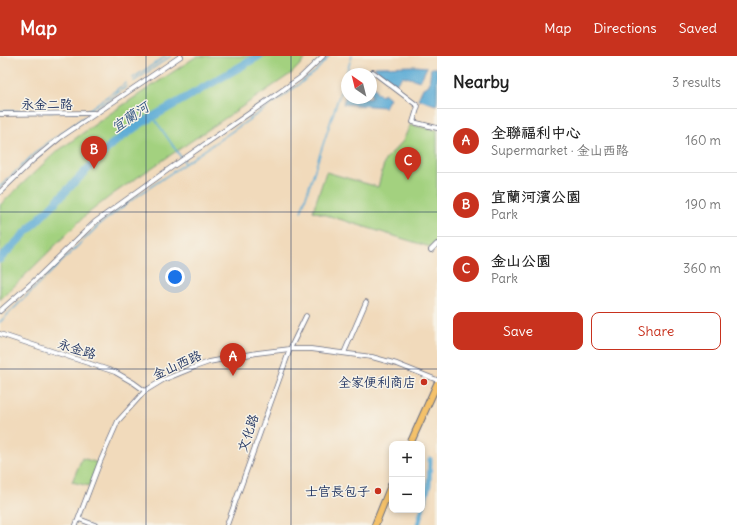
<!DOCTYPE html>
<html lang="en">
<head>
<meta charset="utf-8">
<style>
  body { margin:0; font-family:Delius,"LXGW WenKai TC",sans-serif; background:#f6f6f6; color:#222 }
  .controls { position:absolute; right:12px; bottom:12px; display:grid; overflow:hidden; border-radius:8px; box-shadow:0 2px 6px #0003 }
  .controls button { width:36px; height:36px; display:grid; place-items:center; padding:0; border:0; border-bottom:1px solid #e0e0e0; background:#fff; color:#222; font:20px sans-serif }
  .compass { position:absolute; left:341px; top:12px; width:36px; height:36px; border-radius:50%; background:#fff; box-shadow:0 2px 6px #0003; rotate:325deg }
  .you { position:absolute; left:175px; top:221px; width:14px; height:14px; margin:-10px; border:3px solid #fff; border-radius:50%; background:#1a73e8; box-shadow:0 0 0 6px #1a73e833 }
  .badge { display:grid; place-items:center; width:26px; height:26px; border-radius:50%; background:#c8321e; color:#fff; font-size:13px; font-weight:700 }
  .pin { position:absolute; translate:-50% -33px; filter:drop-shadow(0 1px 2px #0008) }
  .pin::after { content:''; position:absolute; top:21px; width:14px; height:12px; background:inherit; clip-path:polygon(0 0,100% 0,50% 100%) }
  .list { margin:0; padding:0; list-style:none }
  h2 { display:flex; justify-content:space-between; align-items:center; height:52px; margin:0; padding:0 16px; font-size:17px }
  h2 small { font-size:13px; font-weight:400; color:#767676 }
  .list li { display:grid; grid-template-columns:26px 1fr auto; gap:12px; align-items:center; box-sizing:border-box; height:64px; padding:0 16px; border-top:1px solid #e0e0e0 }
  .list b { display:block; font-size:15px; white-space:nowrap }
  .list p { margin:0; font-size:13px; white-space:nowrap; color:#767676 }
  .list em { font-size:13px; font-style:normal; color:#767676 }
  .actions { display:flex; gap:8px; padding:12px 16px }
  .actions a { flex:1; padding:9px 0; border:1px solid #c8321e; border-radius:8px; text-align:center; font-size:14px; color:#c8321e }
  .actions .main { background:#c8321e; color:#fff }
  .map { position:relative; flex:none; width:437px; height:469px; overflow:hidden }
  header { display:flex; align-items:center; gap:24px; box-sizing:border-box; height:56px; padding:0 20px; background:#c8321e; color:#fff }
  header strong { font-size:19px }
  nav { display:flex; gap:22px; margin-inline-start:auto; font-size:14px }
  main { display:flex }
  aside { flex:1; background:#fff }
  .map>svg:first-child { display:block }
  .green { fill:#a3d17f; stroke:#5f806e }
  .water { fill:#5babd5; stroke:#3b6d9a }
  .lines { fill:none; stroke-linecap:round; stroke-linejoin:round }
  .stream { stroke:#5babd5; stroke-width:1.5 }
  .canal { stroke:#5babd5; stroke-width:5 }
  .river { stroke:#5babd5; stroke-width:8 }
  .street-casing { stroke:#666b7f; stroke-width:5.5 }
  .primary-casing { stroke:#666b7f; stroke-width:8 }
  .street { stroke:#fff; stroke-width:4 }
  .primary { stroke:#f4c16a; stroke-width:6 }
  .grid { fill:none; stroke:#1b2f5e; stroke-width:1; stroke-opacity:0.55 }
  .poi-dot { fill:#c8321e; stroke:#f7f3e8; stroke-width:1.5 }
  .labels { text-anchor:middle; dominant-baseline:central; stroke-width:3; stroke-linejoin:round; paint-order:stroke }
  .street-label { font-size:13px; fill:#1b2f5e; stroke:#f7f3e8 }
  .poi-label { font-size:13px; fill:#1b2f5e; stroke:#f7f3e8; text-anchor:end }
  .water-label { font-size:14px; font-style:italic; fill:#2e5482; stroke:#f7f3e8 }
</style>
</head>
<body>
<header>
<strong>Map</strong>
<nav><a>Map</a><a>Directions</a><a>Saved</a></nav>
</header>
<main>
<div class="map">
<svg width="437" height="469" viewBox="0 0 437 469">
  <rect width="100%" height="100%" fill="#f7f3e8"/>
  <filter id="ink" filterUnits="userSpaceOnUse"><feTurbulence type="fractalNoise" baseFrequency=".025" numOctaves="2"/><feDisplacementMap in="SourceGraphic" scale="8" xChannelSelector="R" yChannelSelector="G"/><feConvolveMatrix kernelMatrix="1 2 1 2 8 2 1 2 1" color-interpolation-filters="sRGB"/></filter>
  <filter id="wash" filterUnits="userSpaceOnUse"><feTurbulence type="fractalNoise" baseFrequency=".012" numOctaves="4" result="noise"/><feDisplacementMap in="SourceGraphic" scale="16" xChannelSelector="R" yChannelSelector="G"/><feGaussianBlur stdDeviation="0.9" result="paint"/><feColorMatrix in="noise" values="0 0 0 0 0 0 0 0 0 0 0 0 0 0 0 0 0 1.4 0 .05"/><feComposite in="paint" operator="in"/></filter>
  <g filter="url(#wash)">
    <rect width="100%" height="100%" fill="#f1dabb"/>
    <!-- green -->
    <g class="green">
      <polygon points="197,0 308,0 292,17 113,138 86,159 0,244 0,149 55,97 111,57"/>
      <polygon points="410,69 437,74 437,185 430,191 313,155 326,116 378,131 385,104 403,85"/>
      <polygon points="82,402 98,407 89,430 72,426"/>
    </g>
    <!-- water -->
    <g class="water">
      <polygon points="415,10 427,11 420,25 403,20 396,28 374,12 375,11"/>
      <polygon points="431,12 437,12 437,45 436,49 418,43 423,32 429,29"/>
      <polygon points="371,28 375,32 377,37 382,39 384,37 390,42 385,51 343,48 347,35 347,42 371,42"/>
    </g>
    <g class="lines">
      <!-- stream -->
      <g class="stream">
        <polyline points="133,22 166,0"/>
        <polyline points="134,25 171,0"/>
        <polyline points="94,54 127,30"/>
        <polyline points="0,55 87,55 126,27"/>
        <polyline points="153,61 185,107"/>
        <polyline points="0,131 38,94 84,61"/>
        <polyline points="301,156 352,0"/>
        <polyline points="0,266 100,168 133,143 285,39 315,16 329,0"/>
      </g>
      <!-- canal -->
      <polyline class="canal" points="418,469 429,429 430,403"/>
      <!-- river -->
      <polyline class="river" points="0,203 111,89 140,68 259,0"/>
    </g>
  </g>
  <g filter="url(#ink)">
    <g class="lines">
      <!-- street casing -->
      <g class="street-casing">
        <g id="street">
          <polyline points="373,16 418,50 413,66 437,72"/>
          <polyline points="0,58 94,57"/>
          <polyline points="0,136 33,104 61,81 181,0"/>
          <polyline points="431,194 437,188"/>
          <polyline points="0,255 34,225 95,166 172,111 300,22 323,0"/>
          <polyline points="0,278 115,316 134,327 145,335"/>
          <polyline points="344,297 366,246"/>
          <polyline points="79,463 95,469"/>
          <polyline points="76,469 100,406 118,365 145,335 163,324 195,311 209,306 257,297 290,293 311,293 372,301 397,308 437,324"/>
          <polyline points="227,469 290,293 306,260"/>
        </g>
      </g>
      <!-- primary casing -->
      <g class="primary-casing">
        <g id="primary">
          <polyline points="410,388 437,328"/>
          <polyline points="375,469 392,427"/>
        </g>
      </g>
      <!-- street -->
      <use href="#street" class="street"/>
      <!-- primary -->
      <use href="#primary" class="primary"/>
    </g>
  </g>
  <!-- grid -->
  <path class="grid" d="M146 0V469M291 0V469M0 156H437M0 313H437"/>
  <!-- markers -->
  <g class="poi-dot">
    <circle cx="424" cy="326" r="4"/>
    <circle cx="378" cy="435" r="4"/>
  </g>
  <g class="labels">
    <!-- street labels -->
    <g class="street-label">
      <text x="47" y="48">永金二路</text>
      <text transform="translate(77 293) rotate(17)">永金路</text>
      <text transform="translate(177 309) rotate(-24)">金山西路</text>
      <text transform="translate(248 377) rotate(-71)">文化路</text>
    </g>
    <!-- poi labels -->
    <g class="poi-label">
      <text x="416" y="326">全家便利商店</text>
      <text x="370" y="435">士官長包子</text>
    </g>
    <!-- water labels -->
    <g class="water-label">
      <text transform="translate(130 61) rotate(-34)">宜蘭河</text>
    </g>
  </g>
</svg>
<div class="controls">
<button>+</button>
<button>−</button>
</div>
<svg class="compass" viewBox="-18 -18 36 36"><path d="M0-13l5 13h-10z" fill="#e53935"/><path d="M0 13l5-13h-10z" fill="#767676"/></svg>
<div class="you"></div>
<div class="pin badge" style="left:233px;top:320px">A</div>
<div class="pin badge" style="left:94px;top:113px">B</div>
<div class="pin badge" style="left:408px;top:124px">C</div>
</div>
<aside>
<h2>Nearby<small>3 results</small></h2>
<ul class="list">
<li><span class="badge">A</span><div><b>全聯福利中心</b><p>Supermarket · 金山西路</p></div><em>160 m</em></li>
<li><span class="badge">B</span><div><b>宜蘭河濱公園</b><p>Park</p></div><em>190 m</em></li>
<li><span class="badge">C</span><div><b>金山公園</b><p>Park</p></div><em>360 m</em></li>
</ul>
<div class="actions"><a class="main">Save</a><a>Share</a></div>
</aside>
</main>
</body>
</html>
